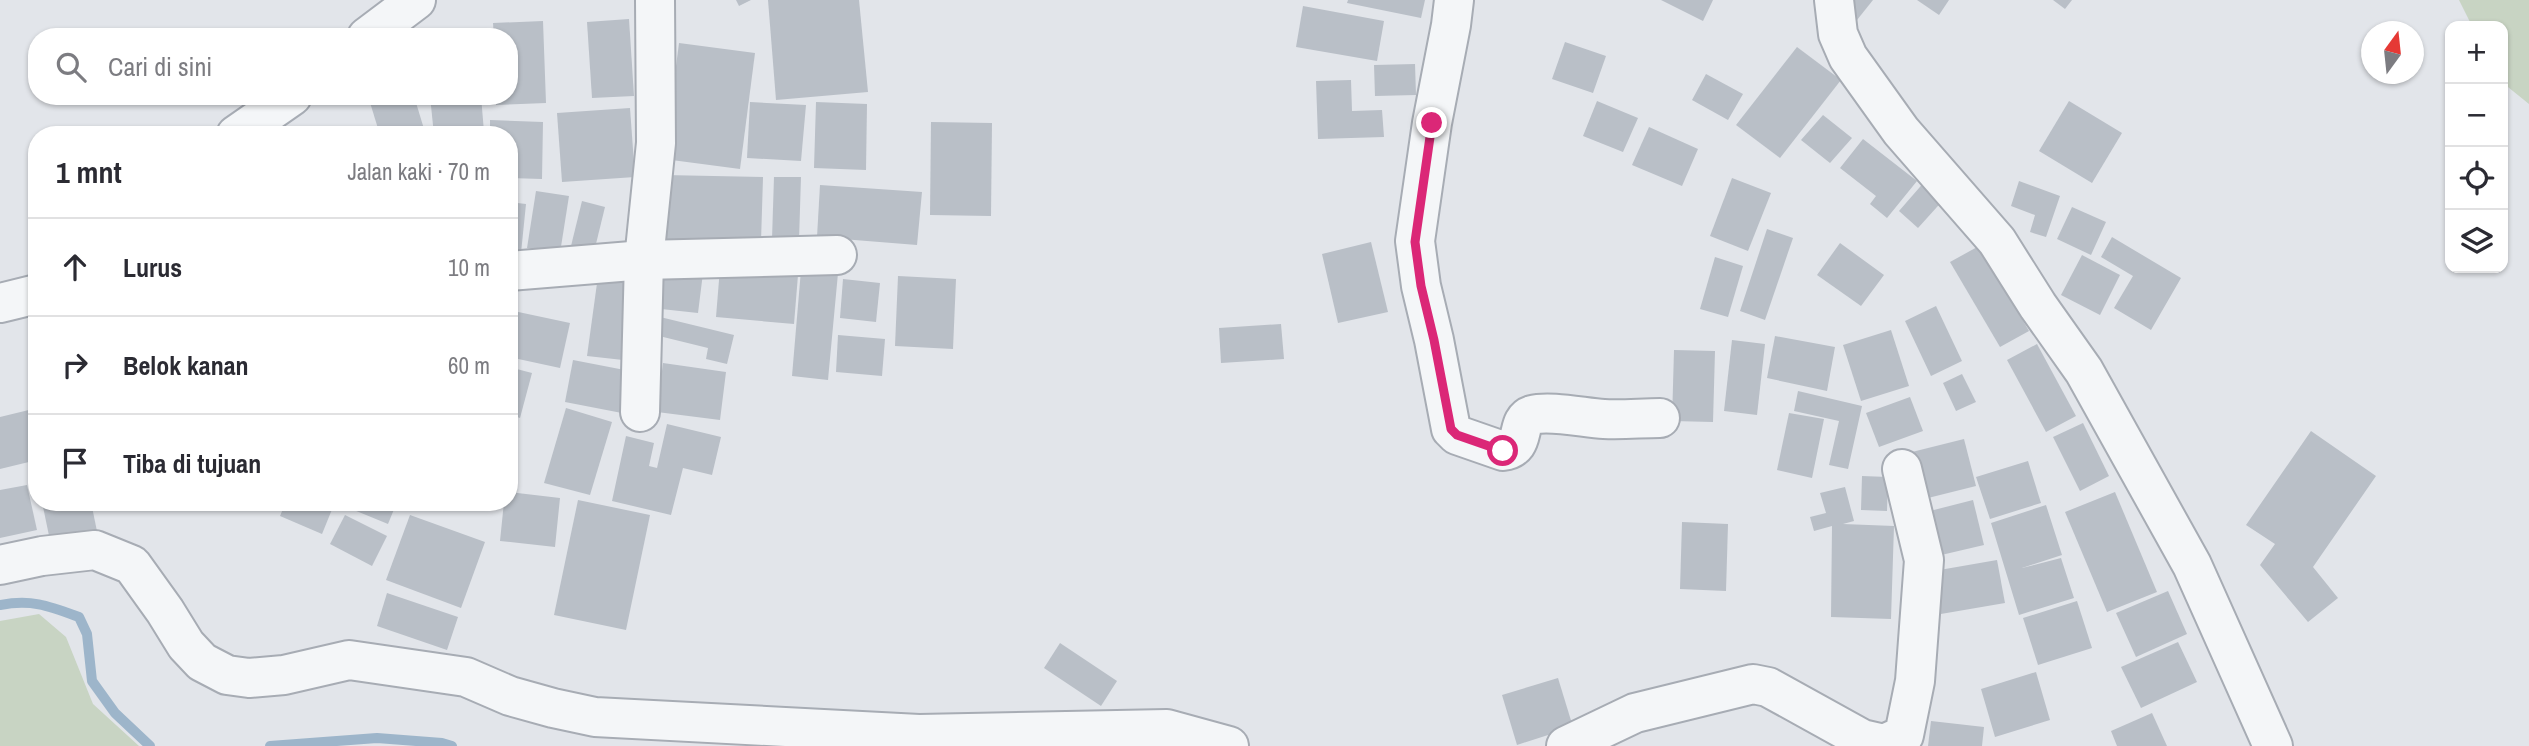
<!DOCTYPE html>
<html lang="id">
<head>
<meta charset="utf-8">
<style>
  body { margin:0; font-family:"Archivo Narrow",sans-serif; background:#f2f2f3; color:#2b2b33 }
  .controls { position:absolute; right:21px; top:21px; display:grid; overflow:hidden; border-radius:14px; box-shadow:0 2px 5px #0004 }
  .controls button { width:63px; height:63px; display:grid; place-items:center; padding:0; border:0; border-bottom:2px solid #e1e1e2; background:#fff; color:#2b2b33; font:35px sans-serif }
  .compass { position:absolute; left:2361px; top:21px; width:63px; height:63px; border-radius:50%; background:#fff; box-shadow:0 2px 5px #0004; rotate:15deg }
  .stop { position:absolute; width:21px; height:21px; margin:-16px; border:5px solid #db2777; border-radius:50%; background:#fff }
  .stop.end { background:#db2777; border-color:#fff; box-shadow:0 2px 7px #0008 }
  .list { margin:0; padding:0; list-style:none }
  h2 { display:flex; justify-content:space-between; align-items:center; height:91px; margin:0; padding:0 28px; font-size:30px }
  h2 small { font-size:23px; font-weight:400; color:#7c7c81 }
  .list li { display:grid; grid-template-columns:46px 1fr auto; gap:21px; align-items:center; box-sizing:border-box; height:98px; padding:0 28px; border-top:2px solid #e1e1e2 }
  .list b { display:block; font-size:26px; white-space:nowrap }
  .list em { font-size:23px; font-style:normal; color:#7c7c81 }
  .icon { flex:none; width:38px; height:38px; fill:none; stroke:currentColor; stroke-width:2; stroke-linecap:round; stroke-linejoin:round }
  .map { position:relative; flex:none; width:2529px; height:746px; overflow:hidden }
  .search { position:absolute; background:#fff; box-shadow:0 2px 5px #0004; left:28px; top:28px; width:490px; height:77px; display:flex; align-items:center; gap:18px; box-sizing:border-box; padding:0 24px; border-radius:28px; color:#7c7c81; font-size:26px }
  .panel { position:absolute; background:#fff; box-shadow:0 2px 5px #0004; left:28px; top:126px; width:490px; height:385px; border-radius:28px }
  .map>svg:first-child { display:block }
  .green { fill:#c8d4c3 }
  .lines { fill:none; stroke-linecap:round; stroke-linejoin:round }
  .stream { stroke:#9db5ca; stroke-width:10 }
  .building { fill:#b9bfc7 }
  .minor-casing { stroke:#a7acb4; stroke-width:42 }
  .minor { stroke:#f4f6f8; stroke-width:38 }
  .route { stroke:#db2777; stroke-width:9 }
</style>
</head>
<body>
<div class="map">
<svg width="2529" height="746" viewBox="0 0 2529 746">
  <rect width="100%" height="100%" fill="#e2e5ea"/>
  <!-- green -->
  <g class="green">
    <polygon points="2459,0 2529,0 2529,104 2503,83 2503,26 2472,26"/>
    <polygon points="39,614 66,637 93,704 139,746 0,746 0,621"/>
  </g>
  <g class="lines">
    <!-- stream -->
    <g class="stream">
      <path d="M0 605C32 599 49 606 79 617L87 634 92 681 115 713 150 746"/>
      <polyline points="270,746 377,738 442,743 452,746"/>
    </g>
  </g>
  <!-- building -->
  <g class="building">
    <polygon points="736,0 751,0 739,6"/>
    <polygon points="768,0 859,0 868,92 776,100"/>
    <polygon points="1348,0 1425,0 1421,18 1347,3"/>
    <polygon points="1661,0 1713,0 1703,21"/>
    <polygon points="1855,0 1873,0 1853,25"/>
    <polygon points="1917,0 1949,0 1939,15"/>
    <polygon points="2053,0 2072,0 2065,9"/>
    <polygon points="1303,6 1384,21 1377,61 1296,47"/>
    <polygon points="629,19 634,96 592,98 587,22"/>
    <polygon points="543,21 546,103 496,105 496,96 509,96 509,37 494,37 493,23"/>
    <polygon points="1565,42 1606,56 1593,93 1552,79"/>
    <polygon points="679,43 755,53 740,169 664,159"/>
    <polygon points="1797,47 1841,80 1780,158 1736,125"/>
    <polygon points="1415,64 1416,95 1375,96 1374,65"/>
    <polygon points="1706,74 1743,94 1728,120 1692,100"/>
    <polygon points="1351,80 1352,111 1382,110 1384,137 1318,139 1316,81"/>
    <polygon points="368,96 414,96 424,129 405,135 380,135"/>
    <polygon points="430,96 481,96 484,132 434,135"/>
    <polygon points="1597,101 1638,118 1623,152 1583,136"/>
    <polygon points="2069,101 2122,133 2092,183 2039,151"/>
    <polygon points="750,102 806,105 801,161 747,158"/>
    <polygon points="816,102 867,104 866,170 814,168"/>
    <polygon points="630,108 635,177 562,182 557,113"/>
    <polygon points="1823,115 1852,138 1830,163 1801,140"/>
    <polygon points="490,120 543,122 542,179 509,178 509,135 490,135"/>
    <polygon points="931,122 992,123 991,216 930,215"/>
    <polygon points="1649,127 1698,149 1682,186 1632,165"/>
    <polygon points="1863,139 1917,181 1887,218 1870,204 1876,196 1840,168"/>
    <polygon points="664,175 763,177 761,241 663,240"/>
    <polygon points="774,177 801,177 799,240 772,239"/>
    <polygon points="1732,178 1771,193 1748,251 1710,236"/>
    <polygon points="1926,180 1946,197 1918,228 1899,211"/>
    <polygon points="2019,181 2060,196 2046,237 2030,232 2035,215 2011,206"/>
    <polygon points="820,185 922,192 917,245 817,237"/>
    <polygon points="536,191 569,196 560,253 527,248"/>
    <polygon points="582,201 605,207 594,252 571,246"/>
    <polygon points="509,202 526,204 520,263 509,262"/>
    <polygon points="2072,207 2106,222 2091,255 2057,239"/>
    <polygon points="1767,229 1793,238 1765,320 1740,311"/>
    <polygon points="2112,237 2181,278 2151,330 2114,308 2133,276 2101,257"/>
    <polygon points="1371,242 1388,312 1338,323 1322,254"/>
    <polygon points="1840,243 1884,275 1861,306 1817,275"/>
    <polygon points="1979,246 2029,331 2000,347 1950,262"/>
    <polygon points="2082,255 2120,275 2100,315 2061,295"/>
    <polygon points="1715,257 1743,266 1728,317 1700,309"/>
    <polygon points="720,268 798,275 794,324 716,317"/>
    <polygon points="656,269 703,273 698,313 652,308"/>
    <polygon points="801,270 838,273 828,380 792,376"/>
    <polygon points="598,276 634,280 623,360 587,356"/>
    <polygon points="898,276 956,279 953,349 895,346"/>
    <polygon points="843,279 880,283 876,322 840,318"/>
    <polygon points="1936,306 1962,361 1931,376 1905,321"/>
    <polygon points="509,310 570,323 560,368 509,357"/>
    <polygon points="656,316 734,335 727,364 706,359 708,348 651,334"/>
    <polygon points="1281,324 1284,359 1221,363 1219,328"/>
    <polygon points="1891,330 1909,386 1861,401 1843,345"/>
    <polygon points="838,335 885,339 882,376 836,372"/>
    <polygon points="1775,336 1835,347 1827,391 1767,378"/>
    <polygon points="1732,340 1765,344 1757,415 1724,411"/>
    <polygon points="2037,344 2076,416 2046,432 2007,360"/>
    <polygon points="1674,350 1715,351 1713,422 1672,421"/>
    <polygon points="573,360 635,372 627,414 565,402"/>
    <polygon points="663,363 726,372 720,420 657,412"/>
    <polygon points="509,367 532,373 520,418 509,414"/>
    <polygon points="1962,374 1976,402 1956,411 1943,383"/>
    <polygon points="1798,391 1862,406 1848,469 1829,465 1839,421 1794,411"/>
    <polygon points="1910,397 1923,431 1879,447 1866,413"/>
    <polygon points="37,408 37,460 0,469 0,417"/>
    <polygon points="566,408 612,422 590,495 544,483"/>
    <polygon points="1789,413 1824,419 1812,478 1777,470"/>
    <polygon points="2083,423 2109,476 2080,491 2053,437"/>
    <polygon points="667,424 721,437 712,475 683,468 671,515 612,501 626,436 654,443 649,466 657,468"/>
    <polygon points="2311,431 2376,476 2313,567 2338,598 2308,622 2260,565 2275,544 2246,525"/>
    <polygon points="1964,439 1976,486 1916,501 1904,454"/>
    <polygon points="2028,461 2041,503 1990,519 1976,477"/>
    <polygon points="1862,476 1888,477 1887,511 1861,510"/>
    <polygon points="27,485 37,530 0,538 0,490"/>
    <polygon points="1845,487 1854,521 1843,524 1894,526 1891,619 1831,617 1832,526 1814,531 1810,517 1826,513 1820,493"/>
    <polygon points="509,492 560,498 555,547 500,541 504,502 509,502"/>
    <polygon points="2115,492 2157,592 2107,612 2065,512"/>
    <polygon points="578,500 650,515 626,630 554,615"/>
    <polygon points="1973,500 1984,545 1937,556 1926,512"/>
    <polygon points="42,502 91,502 99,541 52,550"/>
    <polygon points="286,502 335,502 322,534 280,516"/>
    <polygon points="352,502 397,502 388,524 349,508"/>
    <polygon points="2046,505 2062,555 2022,568 2061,558 2074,598 2019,615 1991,523"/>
    <polygon points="345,515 387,536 372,566 330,544"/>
    <polygon points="410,515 485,542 461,608 386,580"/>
    <polygon points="1682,522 1728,524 1726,591 1680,589"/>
    <polygon points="1997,560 2005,603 1935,615 1928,572"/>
    <polygon points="2168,591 2187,634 2136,657 2116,613"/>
    <polygon points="387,593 458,617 447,650 377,626"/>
    <polygon points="2077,601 2092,648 2038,665 2023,618"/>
    <polygon points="2178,642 2197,682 2141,708 2121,667"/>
    <polygon points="1060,643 1117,681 1101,706 1044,668"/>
    <polygon points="2036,672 2050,720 1995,737 1981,689"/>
    <polygon points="1558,678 1573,727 1517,745 1502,695"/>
    <polygon points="2152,713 2167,746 2117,746 2111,731"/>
    <polygon points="1931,721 1984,727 1982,746 1928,746"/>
  </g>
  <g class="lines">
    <!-- minor casing -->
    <g class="minor-casing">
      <g id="minor">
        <path d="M1454 0 1451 25 1432 123 1415 241 1421 286 1434 340 1451 429 1457 435 1503 451C1528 448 1514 421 1532 415 1550 410 1585 418 1604 419 1623 420 1642 418 1660 418"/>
        <polyline points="1834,0 1838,34 1848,57 1901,131 1997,241 2038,306 2084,371 2192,565 2273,746"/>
        <polyline points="367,37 416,0"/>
        <polyline points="236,135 292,96"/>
        <polyline points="509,271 644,260 837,255"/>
        <polyline points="0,303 37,294"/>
        <polyline points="640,412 644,260 656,143 655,0"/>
        <polyline points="0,565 42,556 95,550 132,565 165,611 186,645 202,662 227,675 249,678 284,675 349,660 466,677 510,696 553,708 595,717 919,734 1167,729 1229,746"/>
        <polyline points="1566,746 1635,713 1753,684 1768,687 1862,739 1884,744 1904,735 1915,681 1924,560 1902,469"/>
      </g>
    </g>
    <!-- minor -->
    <use href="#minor" class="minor"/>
  </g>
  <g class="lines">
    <!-- route -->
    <polyline class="route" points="1432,123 1415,242 1421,286 1434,340 1451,429 1457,435 1503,451"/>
  </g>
</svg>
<div class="controls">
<button>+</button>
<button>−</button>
<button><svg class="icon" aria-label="locate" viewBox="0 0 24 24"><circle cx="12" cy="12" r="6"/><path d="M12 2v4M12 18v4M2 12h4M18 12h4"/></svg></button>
<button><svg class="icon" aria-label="layers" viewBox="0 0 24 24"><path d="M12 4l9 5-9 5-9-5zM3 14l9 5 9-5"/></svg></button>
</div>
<svg class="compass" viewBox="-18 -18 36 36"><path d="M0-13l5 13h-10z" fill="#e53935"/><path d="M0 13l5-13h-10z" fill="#7c7c81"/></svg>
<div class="stop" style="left:1503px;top:451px"></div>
<div class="stop end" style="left:1432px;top:123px"></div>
<div class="search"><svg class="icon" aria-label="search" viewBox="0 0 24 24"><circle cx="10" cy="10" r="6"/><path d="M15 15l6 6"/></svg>Cari di sini</div>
<section class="panel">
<h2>1 mnt<small>Jalan kaki · 70 m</small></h2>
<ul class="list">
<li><svg class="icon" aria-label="ahead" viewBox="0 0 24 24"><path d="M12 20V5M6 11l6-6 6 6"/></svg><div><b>Lurus</b></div><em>10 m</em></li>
<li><svg class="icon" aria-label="right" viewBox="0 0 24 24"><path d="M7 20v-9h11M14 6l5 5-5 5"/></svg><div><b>Belok kanan</b></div><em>60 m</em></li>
<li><svg class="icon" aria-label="arrive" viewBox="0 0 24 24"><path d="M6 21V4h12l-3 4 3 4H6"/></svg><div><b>Tiba di tujuan</b></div></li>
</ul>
</section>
</div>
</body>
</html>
